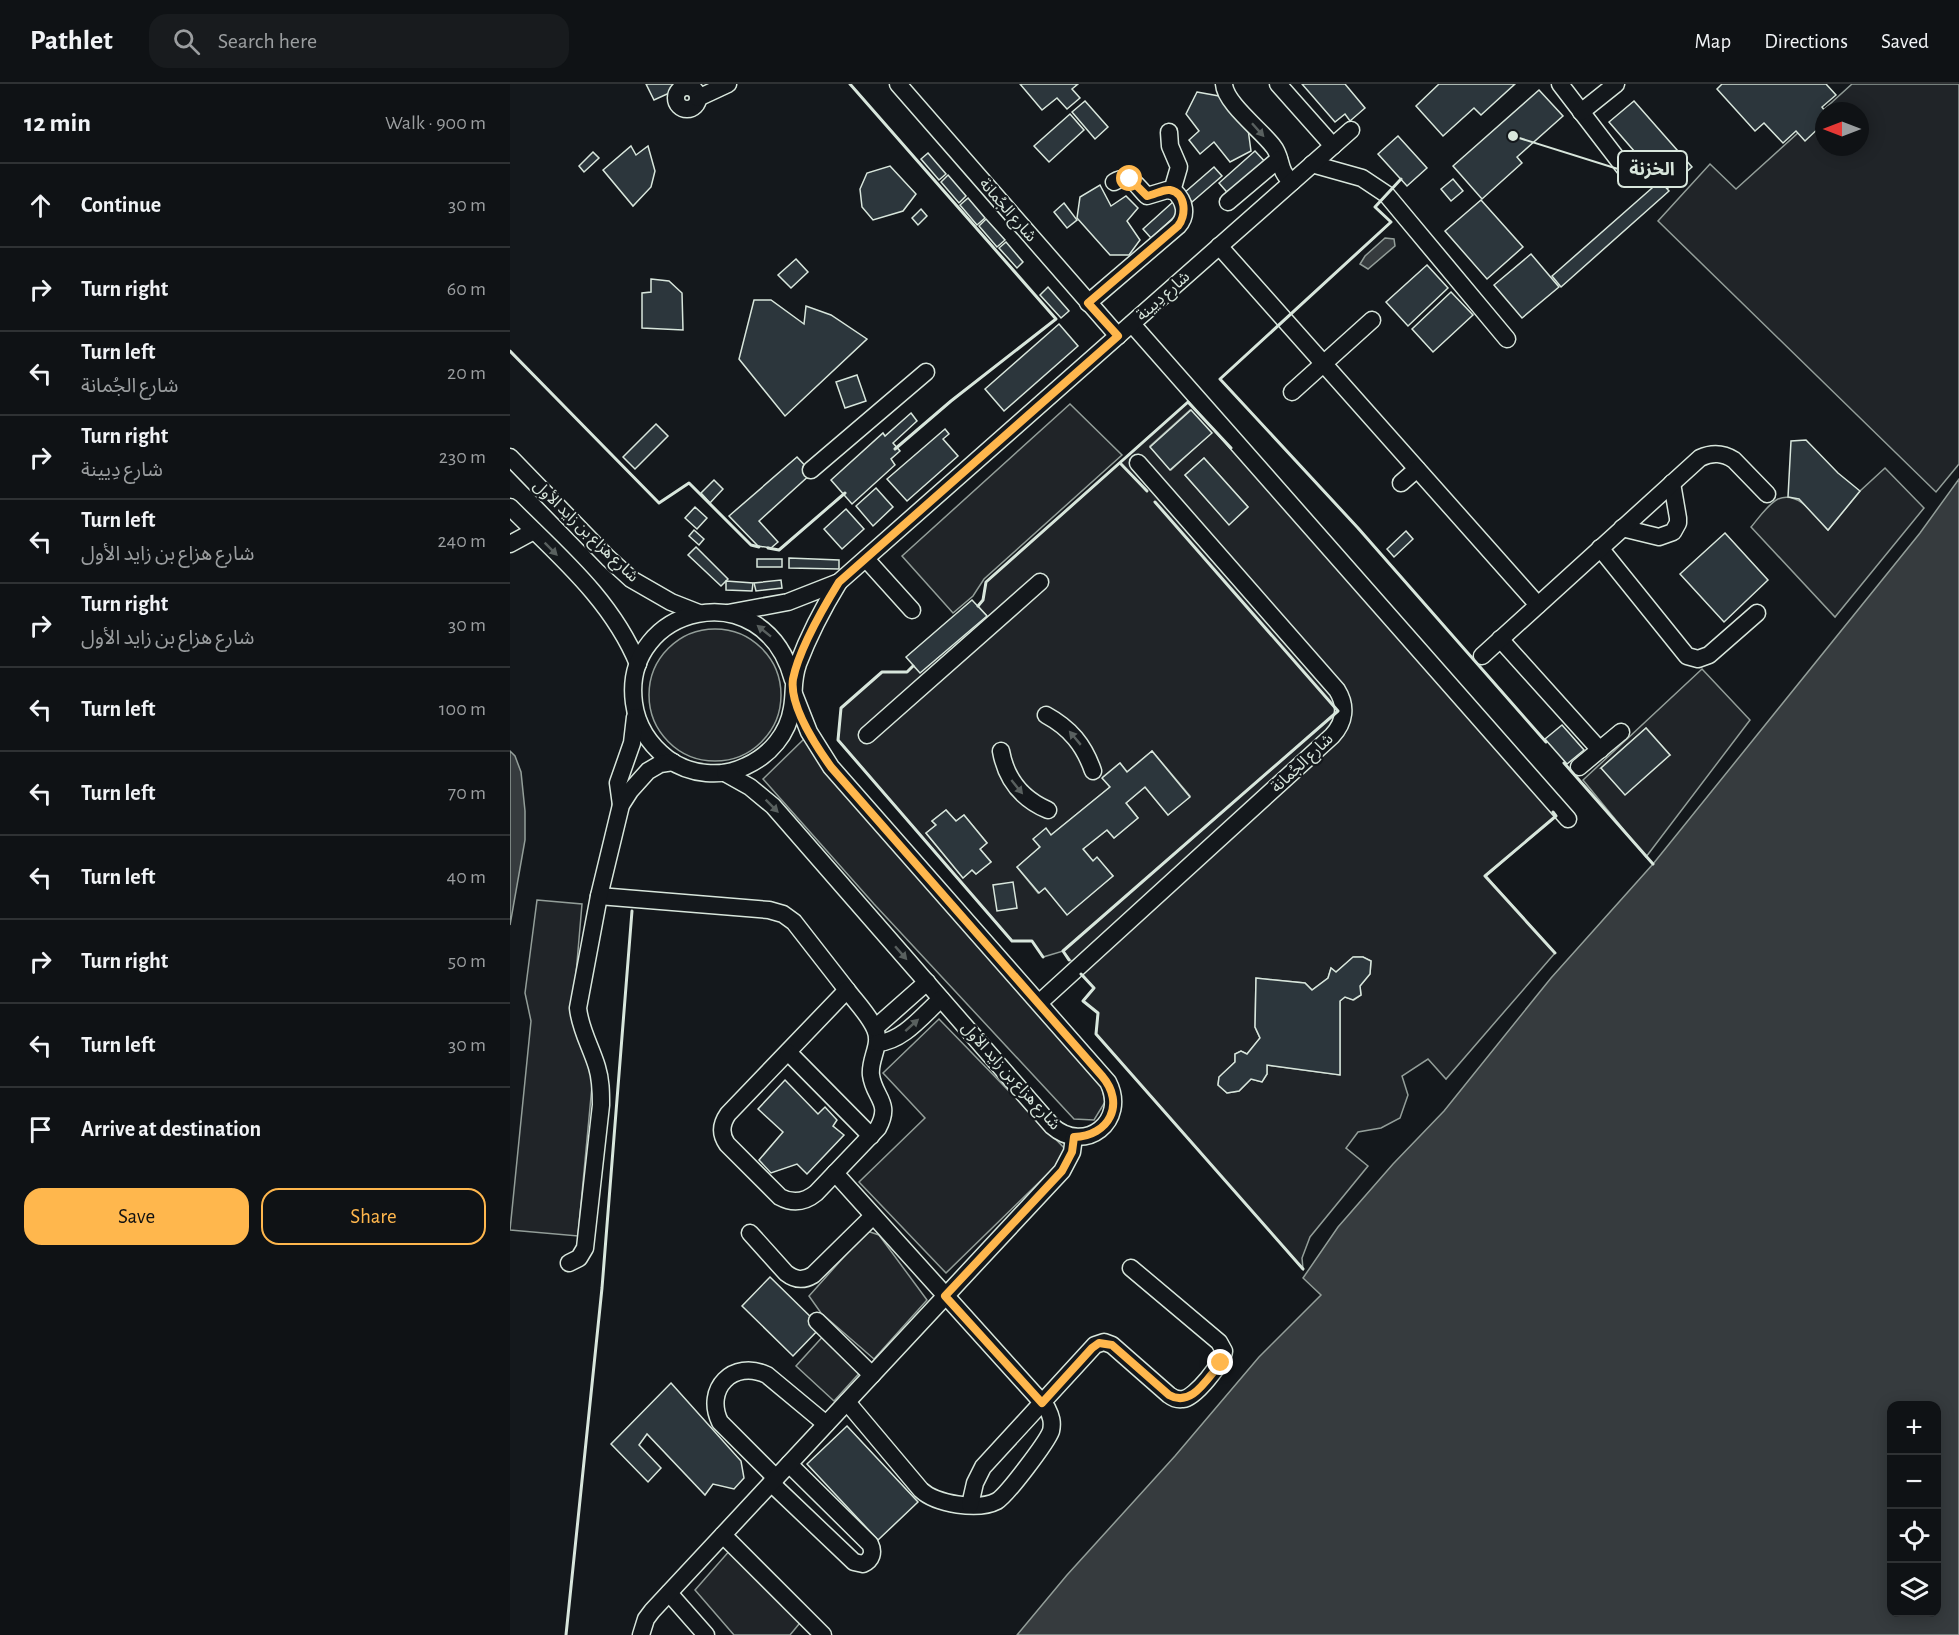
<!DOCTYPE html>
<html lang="en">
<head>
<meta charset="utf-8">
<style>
  body { margin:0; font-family:"Alegreya Sans","Noto Sans Arabic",sans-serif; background:#181b1e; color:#f1f3f6 }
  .controls { position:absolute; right:18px; bottom:18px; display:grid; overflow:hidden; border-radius:12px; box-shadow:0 3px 15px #0003 }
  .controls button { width:54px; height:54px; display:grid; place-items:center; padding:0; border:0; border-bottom:2px solid #2f3234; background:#0f1215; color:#f1f3f6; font:30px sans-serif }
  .compass { position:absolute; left:1305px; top:18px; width:54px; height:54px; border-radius:50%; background:#0f1215; box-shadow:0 3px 15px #0003; rotate:270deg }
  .stop { position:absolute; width:18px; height:18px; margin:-14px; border:4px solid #ffb74d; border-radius:50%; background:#fff }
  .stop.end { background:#ffb74d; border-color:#fff; box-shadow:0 2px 6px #0008 }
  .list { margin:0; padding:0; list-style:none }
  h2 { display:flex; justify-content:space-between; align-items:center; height:78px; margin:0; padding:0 24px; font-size:26px }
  h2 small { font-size:20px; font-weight:400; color:#9b9ea0 }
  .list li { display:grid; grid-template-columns:39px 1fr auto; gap:18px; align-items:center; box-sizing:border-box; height:84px; padding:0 24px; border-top:2px solid #2f3234 }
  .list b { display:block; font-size:22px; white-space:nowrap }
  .list p { margin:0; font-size:20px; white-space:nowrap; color:#9b9ea0 }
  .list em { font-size:20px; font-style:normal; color:#9b9ea0 }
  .actions { display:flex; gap:12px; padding:18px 24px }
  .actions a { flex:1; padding:14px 0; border:2px solid #ffb74d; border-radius:18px; text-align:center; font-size:21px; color:#ffb74d }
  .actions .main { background:#ffb74d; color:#111 }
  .icon { flex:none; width:33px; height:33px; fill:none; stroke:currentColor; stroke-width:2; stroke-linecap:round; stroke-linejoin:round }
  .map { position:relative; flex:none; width:1449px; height:1551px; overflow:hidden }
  header { display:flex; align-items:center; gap:36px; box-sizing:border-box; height:84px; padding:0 30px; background:#0f1215; border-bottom:2px solid #2f3234 }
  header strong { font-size:28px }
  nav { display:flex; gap:33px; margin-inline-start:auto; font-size:21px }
  .search { width:420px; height:54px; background:#181b1e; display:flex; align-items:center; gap:15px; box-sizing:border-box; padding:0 21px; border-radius:18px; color:#9b9ea0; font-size:22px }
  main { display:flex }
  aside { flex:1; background:#0f1215 }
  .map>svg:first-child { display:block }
  .green { fill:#202428; stroke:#939e99; stroke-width:1.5; fill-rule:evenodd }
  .water { fill:#363b3e; stroke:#939e99; stroke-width:1.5; fill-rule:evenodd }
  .building { fill:#2c363c; stroke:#d8e6dc; stroke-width:1.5 }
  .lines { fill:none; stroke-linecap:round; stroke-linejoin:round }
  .minor-casing { stroke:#d8e6dc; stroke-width:19 }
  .minor { stroke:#14181c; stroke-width:16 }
  .wall { stroke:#d8e6dc; stroke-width:3 }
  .oneway { fill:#59605f }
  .route { stroke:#ffb74d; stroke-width:8 }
  .labels { text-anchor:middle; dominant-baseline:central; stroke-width:4.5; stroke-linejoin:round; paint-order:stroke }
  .street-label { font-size:16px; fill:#d8e6dc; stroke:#14181c }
  .leader { fill:none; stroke:#d8e6dc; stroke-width:2 }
  .callout-dot { fill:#d8e6dc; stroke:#14181c; stroke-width:2 }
  .callout { fill:#14181c; stroke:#d8e6dc; stroke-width:2 }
  .callout-label { font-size:18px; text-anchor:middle; font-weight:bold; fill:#d8e6dc }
</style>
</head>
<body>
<header>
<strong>Pathlet</strong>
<div class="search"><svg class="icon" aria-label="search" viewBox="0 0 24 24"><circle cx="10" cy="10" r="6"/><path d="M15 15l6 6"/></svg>Search here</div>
<nav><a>Map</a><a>Directions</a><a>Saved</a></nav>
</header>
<main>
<aside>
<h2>12 min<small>Walk · 900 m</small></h2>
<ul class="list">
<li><svg class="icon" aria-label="ahead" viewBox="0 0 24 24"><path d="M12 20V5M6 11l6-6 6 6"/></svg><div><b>Continue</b></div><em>30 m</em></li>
<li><svg class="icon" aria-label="right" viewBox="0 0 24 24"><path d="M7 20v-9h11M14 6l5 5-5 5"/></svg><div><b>Turn right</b></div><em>60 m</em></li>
<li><svg class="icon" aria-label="left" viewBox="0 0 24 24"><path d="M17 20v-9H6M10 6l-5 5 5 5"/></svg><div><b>Turn left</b><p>شارع الجُمانة</p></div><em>20 m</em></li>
<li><svg class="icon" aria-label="right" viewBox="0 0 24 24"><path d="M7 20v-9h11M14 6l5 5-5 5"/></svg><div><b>Turn right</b><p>شارع دِيينة</p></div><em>230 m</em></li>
<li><svg class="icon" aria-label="left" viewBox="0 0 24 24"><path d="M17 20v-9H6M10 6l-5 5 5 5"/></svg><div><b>Turn left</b><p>شارع هزاع بن زايد الأول</p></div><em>240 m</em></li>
<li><svg class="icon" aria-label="right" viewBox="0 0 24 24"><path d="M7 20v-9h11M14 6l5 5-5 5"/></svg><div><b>Turn right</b><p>شارع هزاع بن زايد الأول</p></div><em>30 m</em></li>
<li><svg class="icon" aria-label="left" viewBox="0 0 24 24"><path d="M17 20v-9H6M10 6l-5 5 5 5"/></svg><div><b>Turn left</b></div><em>100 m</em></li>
<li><svg class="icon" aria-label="left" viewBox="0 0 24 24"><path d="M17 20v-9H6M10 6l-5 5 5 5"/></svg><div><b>Turn left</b></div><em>70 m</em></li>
<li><svg class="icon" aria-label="left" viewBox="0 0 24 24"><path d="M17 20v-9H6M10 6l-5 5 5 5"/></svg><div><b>Turn left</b></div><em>40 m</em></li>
<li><svg class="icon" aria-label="right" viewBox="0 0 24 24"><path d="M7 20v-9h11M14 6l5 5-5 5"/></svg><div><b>Turn right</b></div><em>50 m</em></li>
<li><svg class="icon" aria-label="left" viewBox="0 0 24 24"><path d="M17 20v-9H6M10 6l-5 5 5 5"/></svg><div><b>Turn left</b></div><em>30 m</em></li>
<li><svg class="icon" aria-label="arrive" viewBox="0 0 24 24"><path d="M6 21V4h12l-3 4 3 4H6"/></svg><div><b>Arrive at destination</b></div></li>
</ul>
<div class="actions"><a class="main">Save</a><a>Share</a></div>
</aside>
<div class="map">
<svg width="1449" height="1551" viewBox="0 0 1449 1551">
  <rect width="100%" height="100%" fill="#14181c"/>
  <!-- green -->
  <g class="green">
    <path d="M1342 0H1449V380L1426 408 1148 137 1200 80 1226 105ZM1314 27H1350V63H1314Z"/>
    <path d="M678 318 794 444 1046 732 976 792 1045 869 936 995 918 975 892 992 898 1011 890 1034 871 1044 848 1048 836 1064 858 1082 800 1153 792 1174 793 1185 586 950 588 929 573 917 584 904 553 867 533 873 522 857H502L328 656 331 624 372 588H397L403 582 410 588 476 531 468 522 473 516 476 498ZM680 326 701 349 661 386 640 362ZM694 374 738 423 719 440 675 391ZM642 667 680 712 658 731 635 703 616 719 628 734 604 754 597 746 573 765 583 777 587 774 603 792 557 830 535 804 528 809 507 783 530 763 524 755 541 751 600 703 593 693 610 679 617 688ZM436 726 446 737 454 731 477 759 470 765 481 778 466 790 462 786 453 794 416 749 426 741 422 737ZM844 873H853L861 877 860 890 850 902 851 911 844 916 835 913 830 917V991L757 981V990L752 998 741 995 729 1007 717 1009 708 1001 709 993 725 978V970L731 967 737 970 750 954 745 943 746 894 795 899 802 906 818 894 821 884 826 888Z"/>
    <polygon points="560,320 612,371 474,495 463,512 443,529 392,472"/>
    <path d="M1375 384 1414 424 1325 533 1241 443C1248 435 1258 420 1268 415 1289 406 1306 433 1318 446L1350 407Z"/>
    <circle cx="205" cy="611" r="66"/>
    <path d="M1192 585 1240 636 1136 773 1073 696ZM1136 644 1160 671 1091 684Z"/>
    <polygon points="294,655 590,995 595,1018 584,1036 564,1035 364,820 253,695"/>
    <polygon points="27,816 72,820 62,937 83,991 68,1152 0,1146 21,937 15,909"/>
    <polygon points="429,935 559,1069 436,1189 349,1098 415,1034 373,989"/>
    <polygon points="357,1147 369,1151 417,1216 364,1275 311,1229 299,1212"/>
    <polygon points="316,1249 354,1284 324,1317 286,1282"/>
    <polygon points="221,1465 294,1534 280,1551 224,1551 185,1506"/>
  </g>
  <!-- water -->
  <g class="water">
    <polygon points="875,154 884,155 885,162 858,185 850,180 855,172"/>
    <path d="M1449 395V1551H507L557 1491 665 1372 749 1273 811 1211 793 1194 828 1143 883 1080 934 1027 1041 894 1143 780 1410 449ZM1382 1322H1426V1528H1382Z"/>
    <polygon points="0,667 5,672 11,688 15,727 15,756 0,841"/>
  </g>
  <!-- building -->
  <g class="building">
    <polygon points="136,0 179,0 144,16"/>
    <polygon points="510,0 568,0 562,5 570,14 557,25 547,14 532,26"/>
    <polygon points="792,0 835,0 855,24 840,37 835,30 825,38"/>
    <polygon points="929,0 1005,0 971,31 964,24 933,52 906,22"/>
    <polygon points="1212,0 1316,0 1326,11 1312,23 1315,27 1314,39 1295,57 1286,47 1273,59 1254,39 1245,47 1207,5"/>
    <polygon points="1029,6 1053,32 1007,73 1012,79 972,115 943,82"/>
    <polygon points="687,8 709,12 738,45 741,67 720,78 704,58 690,70 679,56 689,47 676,30"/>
    <polygon points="575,17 598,43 585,55 562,28"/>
    <polygon points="1124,17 1182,83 1157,105 1099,38"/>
    <polygon points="560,30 574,46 539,78 524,62"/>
    <polygon points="888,52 917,84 897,102 868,70"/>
    <polygon points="121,62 126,71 138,62 145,87 141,103 123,122 93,86"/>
    <polygon points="745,67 758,81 722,114 709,99"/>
    <polygon points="83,68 89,74 74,88 69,82"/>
    <polygon points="418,69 436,90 429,96 411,75"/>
    <polygon points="380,82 406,110 393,127 363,136 352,123 350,105 357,89"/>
    <polygon points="704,83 712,92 682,118 674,109"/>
    <polygon points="438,91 456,112 449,119 431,98"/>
    <polygon points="943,95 953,107 941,117 931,105"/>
    <polygon points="1150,97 1159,107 1051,203 1042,192"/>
    <polygon points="590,101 601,122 616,112 628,124 617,137 630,156 619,171 600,171 567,134 570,113"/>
    <polygon points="458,114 475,134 467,141 450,121"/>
    <polygon points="971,116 1013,163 977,195 935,147"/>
    <polygon points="664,117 672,126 641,154 633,145"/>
    <polygon points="554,119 567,136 557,144 544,128"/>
    <polygon points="411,125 417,132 408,141 402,134"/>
    <polygon points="476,135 495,156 487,163 469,142"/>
    <polygon points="496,158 513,178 507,184 489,164"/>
    <polygon points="1021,170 1049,203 1012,234 984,201"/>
    <polygon points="286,175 298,188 281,204 268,191"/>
    <polygon points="917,181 938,204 898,242 876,218"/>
    <polygon points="141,195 159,197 172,209 173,246 132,244 132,209 141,208"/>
    <polygon points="538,203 559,227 551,234 530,211"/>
    <polygon points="941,208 963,231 923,268 902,245"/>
    <polygon points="244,216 261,216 294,240 296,222 321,231 357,255 275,332 229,275"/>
    <polygon points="549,240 568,262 494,327 475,305"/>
    <polygon points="347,291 356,317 335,324 326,298"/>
    <polygon points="681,326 702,349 660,386 640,363"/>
    <polygon points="401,329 407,337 383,359 390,367 381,375 385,381 342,420 321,396 373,349 375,352"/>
    <polygon points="146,340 158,352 125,385 113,373"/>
    <polygon points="435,345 439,350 433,355 448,372 397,417 377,395"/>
    <polygon points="1296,356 1328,389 1350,407 1318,446 1289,415 1278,413 1281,357"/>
    <polygon points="287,373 302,389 249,437 268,458 261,464 248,462 219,432"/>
    <polygon points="694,374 738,423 719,441 675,391"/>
    <polygon points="204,396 213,405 200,419 191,409"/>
    <polygon points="366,404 383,423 363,442 346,422"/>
    <polygon points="185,423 197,434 187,445 175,434"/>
    <polygon points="336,425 354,445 332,465 314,445"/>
    <polygon points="184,446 194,455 189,461 179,452"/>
    <polygon points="896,447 903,455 884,473 877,465"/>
    <polygon points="1215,449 1258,496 1214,538 1170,490"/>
    <polygon points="186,463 218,495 211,502 178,471"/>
    <polygon points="279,474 329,476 329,485 279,484"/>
    <rect x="247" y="475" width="25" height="8"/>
    <polygon points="271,496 272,504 246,507 244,499"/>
    <polygon points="216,497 243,499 242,507 216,506"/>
    <polygon points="462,516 477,532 410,589 396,573"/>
    <polygon points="1052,641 1074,666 1057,680 1035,655"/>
    <polygon points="1136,644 1160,671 1115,711 1091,684"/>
    <polygon points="642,667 680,713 658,731 635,703 616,719 628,734 604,754 597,746 573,765 583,777 587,773 603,792 557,831 535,804 529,809 507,783 530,763 523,755 536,744 541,751 600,703 592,694 610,679 617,688"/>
    <polygon points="436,726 446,737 454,731 477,759 470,765 481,778 466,790 462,786 453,794 416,749 426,741 422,737"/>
    <polygon points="503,798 507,824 487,827 483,801"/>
    <polygon points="843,873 853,873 861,877 860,890 850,902 851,911 843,916 835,913 830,917 830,991 757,981 757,990 752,998 741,995 729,1007 717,1009 708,1001 709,993 725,978 725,970 731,967 737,970 750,954 745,943 746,894 795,899 802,906 818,894 821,884 826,888"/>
    <polygon points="275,996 308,1030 315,1023 327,1036 323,1042 334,1051 297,1090 287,1080 261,1089 249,1076 273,1048 248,1025"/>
    <polygon points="260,1193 311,1243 283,1272 232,1222"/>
    <polygon points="161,1299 231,1377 234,1394 224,1405 203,1400 195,1411 137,1350 129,1361 151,1384 138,1398 101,1360"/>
    <polygon points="337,1342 408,1418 368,1456 297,1380"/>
  </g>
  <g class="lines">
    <!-- minor casing -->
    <g class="minor-casing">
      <g id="minor">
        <polyline points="388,0 608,252"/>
        <path d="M714 0C715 19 751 46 763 62 773 74 767 86 782 98"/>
        <polyline points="768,0 823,62"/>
        <polyline points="1050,0 1119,90"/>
        <circle cx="177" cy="14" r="11"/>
        <polyline points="188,14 218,0"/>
        <polyline points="1071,28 1106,0"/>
        <polyline points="659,48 660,62 669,83 662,107"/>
        <polyline points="802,80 852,94 876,110 997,255"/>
        <polyline points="718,118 769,75"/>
        <polyline points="709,162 1028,521"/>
        <path d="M578 219 668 142C678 131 675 117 664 107L657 106 637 112C626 102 622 88 604 98"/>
        <polyline points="622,240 1058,735"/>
        <polyline points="782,308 862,236"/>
        <polyline points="0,373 98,474 121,495 161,518 189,529"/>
        <polyline points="301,386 416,288"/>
        <polyline points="891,399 907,385"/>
        <path d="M0 423C48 471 102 516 128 580"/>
        <polyline points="1112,444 1149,453 1163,448 1168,439 1168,434 1162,399"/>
        <polyline points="0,460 24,447"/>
        <polyline points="1090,464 1177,572 1188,575 1199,571 1247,529"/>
        <polyline points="356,475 402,526"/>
        <polyline points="218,529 278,518 329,498 841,46"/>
        <polyline points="990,555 1090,666"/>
        <path d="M972 572 1190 374C1203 368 1213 369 1224 376L1257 410"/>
        <path d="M283 596C254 486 111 522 124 619 127 642 140 661 158 675 180 691 212 694 236 682 260 671 278 650 282 624 285 607 282 597 288 580 299 551 313 524 329 498"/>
        <path d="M536 631C560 644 574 661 583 687"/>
        <polyline points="357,651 530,498"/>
        <path d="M491 667C496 695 512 715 538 726"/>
        <polyline points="1069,683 1111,648"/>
        <path d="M215 689 240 703 263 722 542 1042C575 1071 618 1037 598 998L321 683 299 648 284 610"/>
        <polyline points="111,721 108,699 122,659 125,633"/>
        <polyline points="89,812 259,826 273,830 284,838 337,906"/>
        <path d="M337 906C346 918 359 931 365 945 372 961 359 975 361 991 364 1014 382 1018 368 1044L306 1109C295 1118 283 1120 270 1113L217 1060C210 1050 211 1040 218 1030Z"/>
        <path d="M529 919 822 652C835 638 837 622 827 606L628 379"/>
        <polyline points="365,944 417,898"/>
        <path d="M368 959C393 957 413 931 431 915"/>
        <polyline points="278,968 361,1052"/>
        <path d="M325 1089 537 1324C541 1332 543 1338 541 1347 537 1358 497 1411 487 1417 468 1427 426 1420 411 1406L337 1318"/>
        <path d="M240 1149 276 1189C285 1196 293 1197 303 1191L363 1132"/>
        <path d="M59 1179 69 1174 75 1164 91 1021C91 1008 91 996 87 983 81 963 70 945 68 924L89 812 111 721 120 707 138 687 150 680 163 678"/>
        <polyline points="307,1237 362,1291"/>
        <path d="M266 1394 210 1338C194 1305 223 1275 257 1291L316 1340"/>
        <path d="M261 1399 344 1478 353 1480C362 1476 364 1468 360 1460L279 1380"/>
        <path d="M460 1421 465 1399 473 1383 585 1261 594 1258 602 1261 659 1311C663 1314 668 1316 673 1315 685 1314 713 1279 714 1267L709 1258 621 1184"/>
        <polyline points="213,1451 313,1551"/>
        <polyline points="159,1509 196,1551"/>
        <polyline points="131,1551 136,1535 142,1527 552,1087 562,1068 564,1053"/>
      </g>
    </g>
    <!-- minor -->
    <use href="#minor" class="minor"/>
    <!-- wall -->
    <g class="wall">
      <polyline points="340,0 546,235 441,317 385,365"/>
      <polyline points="891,95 865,123 881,138 710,295 848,444 1036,658"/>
      <polyline points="0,267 149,419 179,399 241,461 249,463"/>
      <polyline points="611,380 637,407"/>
      <polyline points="258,464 269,466 335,409"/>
      <polyline points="468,522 473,516 476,498 678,318 721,364"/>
      <polyline points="403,582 397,588 372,588 331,624 328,656 502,857 522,857 533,873"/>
      <polyline points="1054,679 1143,780"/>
      <polyline points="1043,728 1046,732 975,792 1045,869"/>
      <polyline points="559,876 553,867 828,627 645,418"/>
      <polyline points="571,890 584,904 573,917 588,929 586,950 793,1185"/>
      <polyline points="56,1551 92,1204 122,827"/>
    </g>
  </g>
  <!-- one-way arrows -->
  <defs><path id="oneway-solid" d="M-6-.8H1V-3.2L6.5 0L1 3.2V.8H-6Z" transform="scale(1.5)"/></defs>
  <g class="oneway">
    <use href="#oneway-solid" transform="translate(748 46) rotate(48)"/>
    <use href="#oneway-solid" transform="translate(41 465) rotate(45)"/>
    <use href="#oneway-solid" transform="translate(254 547) rotate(-141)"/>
    <use href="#oneway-solid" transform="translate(565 654) rotate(-130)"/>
    <use href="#oneway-solid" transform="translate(507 703) rotate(51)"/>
    <use href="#oneway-solid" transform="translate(262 722) rotate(45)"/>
    <use href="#oneway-solid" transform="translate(391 869) rotate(49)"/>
    <use href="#oneway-solid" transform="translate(402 941) rotate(-42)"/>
  </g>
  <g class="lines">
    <!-- route -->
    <path class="route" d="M620 95 637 112C644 111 653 105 660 106 677 109 676 133 668 142L578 219 608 252 329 498C313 524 289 565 283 595 279 622 306 662 321 683L592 992C616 1020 599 1052 564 1053L562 1068 552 1087 435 1212 532 1319 582 1264 589 1259 602 1261 659 1311C682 1324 697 1294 711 1279"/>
  </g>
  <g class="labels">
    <!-- street labels -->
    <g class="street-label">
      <text transform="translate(498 126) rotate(49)">شارع الجُمانة</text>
      <text transform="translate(653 212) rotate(-42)">شارع دِيينة</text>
      <text transform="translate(76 447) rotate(44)">شارع هزاع بن زايد الأول</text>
      <text transform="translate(792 679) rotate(-43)">شارع الجُمانة</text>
      <text transform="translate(501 992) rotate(48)">شارع هزاع بن زايد الأول</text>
    </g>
  </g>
  <!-- callouts -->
  <path class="leader" d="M1003 52L1108 85"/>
  <circle class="callout-dot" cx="1003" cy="52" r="6"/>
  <rect class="callout" x="1108" y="67" width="69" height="36" rx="6"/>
  <g class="callout-label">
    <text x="1142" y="91">الخزنة</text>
  </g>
</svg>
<div class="controls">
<button>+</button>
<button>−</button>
<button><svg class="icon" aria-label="locate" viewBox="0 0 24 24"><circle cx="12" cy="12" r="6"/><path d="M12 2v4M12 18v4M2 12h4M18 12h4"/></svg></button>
<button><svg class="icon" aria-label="layers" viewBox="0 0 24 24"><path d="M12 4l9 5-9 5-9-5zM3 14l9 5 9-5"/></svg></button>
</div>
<svg class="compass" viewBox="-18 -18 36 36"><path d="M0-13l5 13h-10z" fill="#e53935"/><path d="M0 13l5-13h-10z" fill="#9b9ea0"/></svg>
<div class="stop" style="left:620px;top:95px"></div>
<div class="stop end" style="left:711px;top:1279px"></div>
</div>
</main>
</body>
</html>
